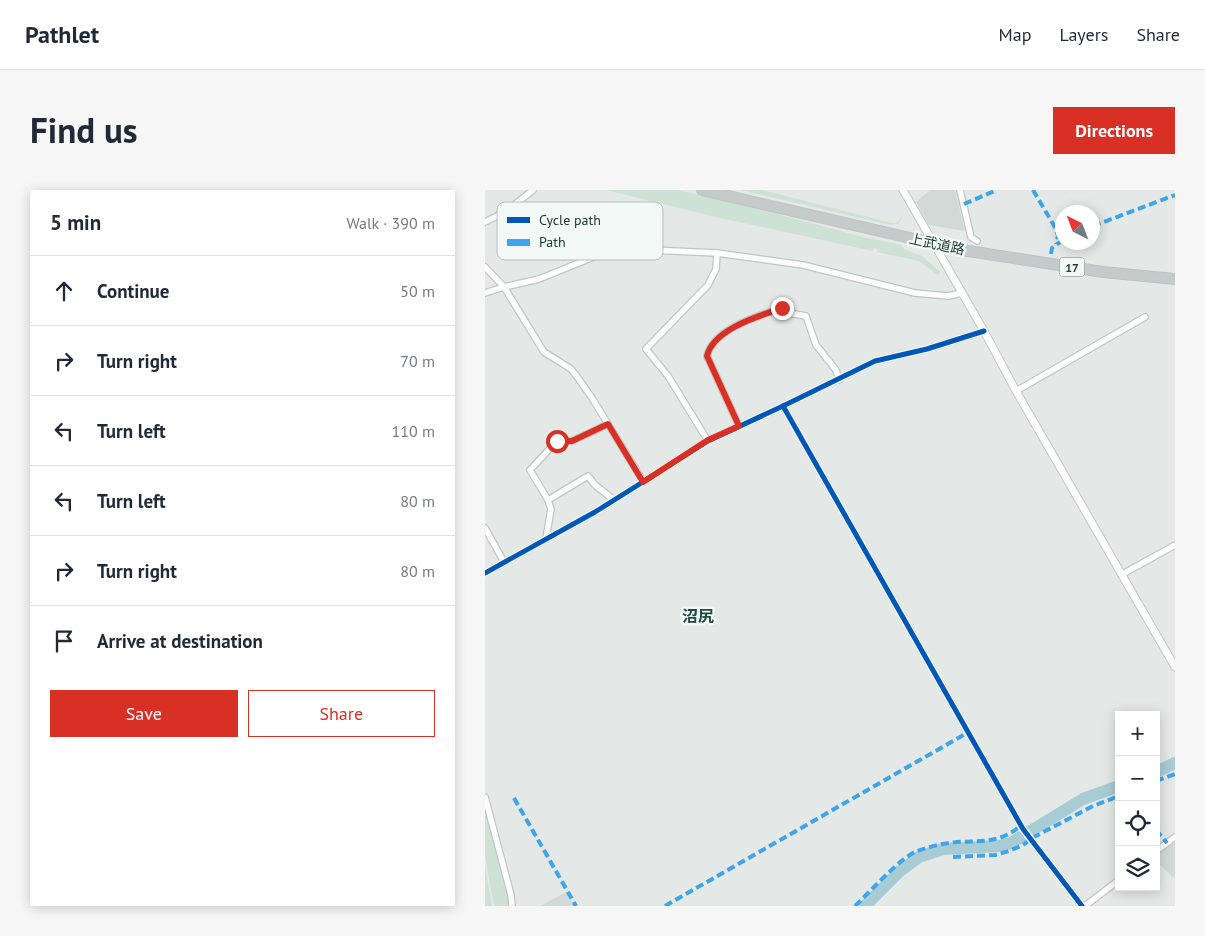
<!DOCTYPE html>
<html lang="en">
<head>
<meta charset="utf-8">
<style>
  body { margin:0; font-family:"PT Sans","Noto Sans JP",sans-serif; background:#f6f6f7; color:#1f2937 }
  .controls { position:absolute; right:15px; bottom:15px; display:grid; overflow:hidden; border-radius:0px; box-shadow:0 2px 12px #0003 }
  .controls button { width:45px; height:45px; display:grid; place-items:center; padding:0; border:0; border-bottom:1px solid #e0e1e3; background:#fff; color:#1f2937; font:25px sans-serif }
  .compass { position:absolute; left:570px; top:15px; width:45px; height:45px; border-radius:50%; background:#fff; box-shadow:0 2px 12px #0003; rotate:318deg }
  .stop { position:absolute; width:15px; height:15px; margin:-11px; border:4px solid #d93025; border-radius:50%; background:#fff }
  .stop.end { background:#d93025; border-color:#fff; box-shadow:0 1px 5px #0008 }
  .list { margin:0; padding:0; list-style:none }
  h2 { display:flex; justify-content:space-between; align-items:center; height:65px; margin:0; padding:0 20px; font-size:21px }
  h2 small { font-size:16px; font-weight:400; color:#747a83 }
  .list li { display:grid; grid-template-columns:32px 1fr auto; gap:15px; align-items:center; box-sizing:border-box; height:70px; padding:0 20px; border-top:1px solid #e0e1e3 }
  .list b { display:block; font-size:19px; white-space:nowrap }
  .list em { font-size:16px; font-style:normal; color:#747a83 }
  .actions { display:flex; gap:10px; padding:15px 20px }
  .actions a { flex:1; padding:11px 0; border:1px solid #d93025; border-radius:0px; text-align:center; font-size:18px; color:#d93025 }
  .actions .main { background:#d93025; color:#fff }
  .icon { flex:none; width:28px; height:28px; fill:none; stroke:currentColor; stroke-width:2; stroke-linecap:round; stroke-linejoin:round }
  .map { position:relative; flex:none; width:690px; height:716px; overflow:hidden; border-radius:0px }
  header { display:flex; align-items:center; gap:30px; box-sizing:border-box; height:70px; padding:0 25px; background:#fff; border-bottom:1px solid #e0e1e3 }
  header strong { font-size:24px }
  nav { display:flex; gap:28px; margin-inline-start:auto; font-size:18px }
  .intro { display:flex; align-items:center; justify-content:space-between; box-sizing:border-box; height:120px; padding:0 30px }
  h1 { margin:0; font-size:35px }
  .button { padding:12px 22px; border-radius:0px; background:#d93025; color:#fff; font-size:18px; font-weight:700 }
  main { display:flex; gap:30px; padding:0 30px }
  aside { flex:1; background:#fff; border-radius:0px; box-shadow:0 2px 12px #0003 }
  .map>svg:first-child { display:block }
  .built { fill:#d2dad7 }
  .green { fill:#cee1d5 }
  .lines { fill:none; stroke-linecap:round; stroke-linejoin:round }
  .river { stroke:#a7ccd4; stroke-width:12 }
  .minor-casing { stroke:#c1c6c4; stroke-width:8 }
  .tertiary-casing { stroke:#c1c6c4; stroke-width:9 }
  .trunk-casing { stroke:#bdc5c3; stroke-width:12 }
  .minor { stroke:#fbfcfb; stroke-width:5.5 }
  .tertiary { stroke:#fbfcfb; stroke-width:7 }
  .trunk { stroke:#c4cbca; stroke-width:10 }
  .quiet { stroke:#3ea4eb; stroke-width:4; stroke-dasharray:8 4; stroke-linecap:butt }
  .cycleway-casing { stroke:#f2f8f5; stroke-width:8 }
  .cycleway { stroke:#0057b8; stroke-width:5 }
  .route { stroke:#d93025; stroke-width:6 }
  .labels { text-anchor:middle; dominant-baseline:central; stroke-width:5; stroke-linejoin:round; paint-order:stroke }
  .shield { fill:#f2f8f5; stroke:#61746f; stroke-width:1 }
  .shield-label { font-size:12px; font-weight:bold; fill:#233b36 }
  .street-label { font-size:14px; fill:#233b36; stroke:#f2f8f5 }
  .quarter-label { font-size:16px; font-weight:bold; fill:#204b44; stroke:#f2f8f5 }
  .key { fill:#f2f8f5; stroke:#b4bfbc; stroke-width:1 }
  .key-label { font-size:14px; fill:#233b36 }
</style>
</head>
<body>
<header>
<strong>Pathlet</strong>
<nav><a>Map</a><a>Layers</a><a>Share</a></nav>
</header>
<div class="intro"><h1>Find us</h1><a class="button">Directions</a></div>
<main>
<aside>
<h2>5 min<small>Walk · 390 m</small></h2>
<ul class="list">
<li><svg class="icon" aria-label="ahead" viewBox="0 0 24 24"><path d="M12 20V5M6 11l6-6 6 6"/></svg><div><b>Continue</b></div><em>50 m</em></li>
<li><svg class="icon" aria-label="right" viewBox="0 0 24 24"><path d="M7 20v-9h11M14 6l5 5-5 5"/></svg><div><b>Turn right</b></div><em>70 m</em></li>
<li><svg class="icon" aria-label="left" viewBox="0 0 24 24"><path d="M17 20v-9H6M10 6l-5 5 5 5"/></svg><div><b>Turn left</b></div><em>110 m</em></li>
<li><svg class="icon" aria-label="left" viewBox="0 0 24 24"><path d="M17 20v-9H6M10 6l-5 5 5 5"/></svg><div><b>Turn left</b></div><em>80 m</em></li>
<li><svg class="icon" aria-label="right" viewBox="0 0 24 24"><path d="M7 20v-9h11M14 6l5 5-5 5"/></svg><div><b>Turn right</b></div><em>80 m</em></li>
<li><svg class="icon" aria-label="arrive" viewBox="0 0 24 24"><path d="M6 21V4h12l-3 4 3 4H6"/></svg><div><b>Arrive at destination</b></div></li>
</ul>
<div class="actions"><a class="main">Save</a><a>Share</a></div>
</aside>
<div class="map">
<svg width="690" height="716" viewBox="0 0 690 716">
  <rect width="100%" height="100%" fill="#e4e9e7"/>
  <!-- built -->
  <g class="built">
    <polygon points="445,0 470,0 480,41 444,35 431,12"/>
    <polygon points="690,651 690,689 671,671 671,665"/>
    <polygon points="81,702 89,716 55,716"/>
  </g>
  <!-- green -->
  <g class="green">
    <polygon points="121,0 193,0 271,18 374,46 416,55 419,59 437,66 455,82 453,85 434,71 392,62 393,59 389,58 388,61 226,26"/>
    <polygon points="255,0 277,0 407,33 411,33 420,24 413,34 406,35"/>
    <polygon points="0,617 25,716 9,716 0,667"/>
    <polygon points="0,677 7,716 0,716"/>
  </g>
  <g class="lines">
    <!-- river -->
    <g class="river">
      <polyline points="671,582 690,573"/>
      <polyline points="380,716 415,681 434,667 458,659 514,656 526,653 598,609 634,596"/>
    </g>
    <!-- minor casing -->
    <g class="minor-casing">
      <g id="minor">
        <polyline points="475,0 486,47 492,51"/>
        <polyline points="0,32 20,22 48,0"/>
        <polyline points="0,77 19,97 59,162 86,179 93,188 107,208 158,291"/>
        <polyline points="0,103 19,97 54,89 121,62 143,59 232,63 318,75 430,103 463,106 477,103"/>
        <polyline points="531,201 660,127"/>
        <polyline points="298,216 538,639 597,716"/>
        <path d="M254 236 222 166C228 139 273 126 297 118L303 123 321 126 331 155 351 180 354 190"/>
        <polyline points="223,251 183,186 161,159 223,95 231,79 232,63"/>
        <polyline points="63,310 103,286 110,295 129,310"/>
        <polyline points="0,338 19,372"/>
        <polyline points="61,349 66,319 63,310 45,280 72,251 87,251 123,234"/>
        <polyline points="0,383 110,322 223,251 298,216 390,171 442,159 499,141"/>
        <polyline points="636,385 690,355"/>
        <polyline points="0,607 26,705 27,716"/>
        <polyline points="671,661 690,647"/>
        <polyline points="600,716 634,690"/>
      </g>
    </g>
    <!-- tertiary casing -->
    <g class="tertiary-casing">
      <polyline id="tertiary" points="418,0 499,141 531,201 690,477"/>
    </g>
    <!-- trunk casing -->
    <g class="trunk-casing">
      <polyline id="trunk" points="217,0 477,60 618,82 690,89"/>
    </g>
    <!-- minor -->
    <use href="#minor" class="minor"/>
    <!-- tertiary -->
    <use href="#tertiary" class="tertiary"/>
    <!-- trunk -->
    <use href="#trunk" class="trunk"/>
    <!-- quiet -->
    <g class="quiet">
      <polyline points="548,0 571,39 573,46 571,54"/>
      <polyline points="479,14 512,0"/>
      <polyline points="608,36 690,5"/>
      <polyline points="566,64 567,58 575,52"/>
      <polyline points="671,591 690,584"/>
      <polyline points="29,608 91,716"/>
      <polyline points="671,640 682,653"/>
      <polyline points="468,667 510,665 524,661 538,655 549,647 608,616 634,606"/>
      <polyline points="180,716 482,543"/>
      <path d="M370 716C385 702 413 670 430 662 443 657 458 653 472 652 496 651 517 653 536 635"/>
    </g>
    <!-- cycleway casing -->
    <g class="cycleway-casing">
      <g id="cycleway">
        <polyline points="298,216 538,639 597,716"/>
        <polyline points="0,383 110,322 223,251 298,216 390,171 442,159 499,141"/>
      </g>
    </g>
    <!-- cycleway -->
    <use href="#cycleway" class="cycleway"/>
  </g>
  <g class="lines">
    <!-- route -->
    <path class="route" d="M72 251H87L123 234 158 292 223 250 254 236 222 166C228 139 274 126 297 118"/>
  </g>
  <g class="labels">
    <!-- shield labels -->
    <rect class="shield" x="574.5" y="67.5" width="25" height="19" rx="4"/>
    <g class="shield-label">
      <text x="587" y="77">17</text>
    </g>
    <!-- street labels -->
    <g class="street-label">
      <text transform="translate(452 54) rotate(12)">上武道路</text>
    </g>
    <!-- quarter labels -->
    <g class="quarter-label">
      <text x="213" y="426">沼尻</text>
    </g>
  </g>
  <!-- legend -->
  <rect x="12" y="12" width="166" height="58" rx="8" class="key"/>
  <rect x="22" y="27" width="23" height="6" fill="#0057b8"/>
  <rect x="22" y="49" width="23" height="7" fill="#3ea4eb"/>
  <g class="key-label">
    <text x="54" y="35">Cycle path</text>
    <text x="54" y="57">Path</text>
  </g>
</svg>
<div class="controls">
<button>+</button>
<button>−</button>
<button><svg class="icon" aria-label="locate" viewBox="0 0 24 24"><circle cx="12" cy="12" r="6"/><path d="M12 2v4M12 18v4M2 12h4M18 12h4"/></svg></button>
<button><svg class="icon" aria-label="layers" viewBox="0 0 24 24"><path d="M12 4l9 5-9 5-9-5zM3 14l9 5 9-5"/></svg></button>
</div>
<svg class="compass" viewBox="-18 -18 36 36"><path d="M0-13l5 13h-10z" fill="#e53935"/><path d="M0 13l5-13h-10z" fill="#747a83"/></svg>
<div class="stop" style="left:72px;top:251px"></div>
<div class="stop end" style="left:297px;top:118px"></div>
</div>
</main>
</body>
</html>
